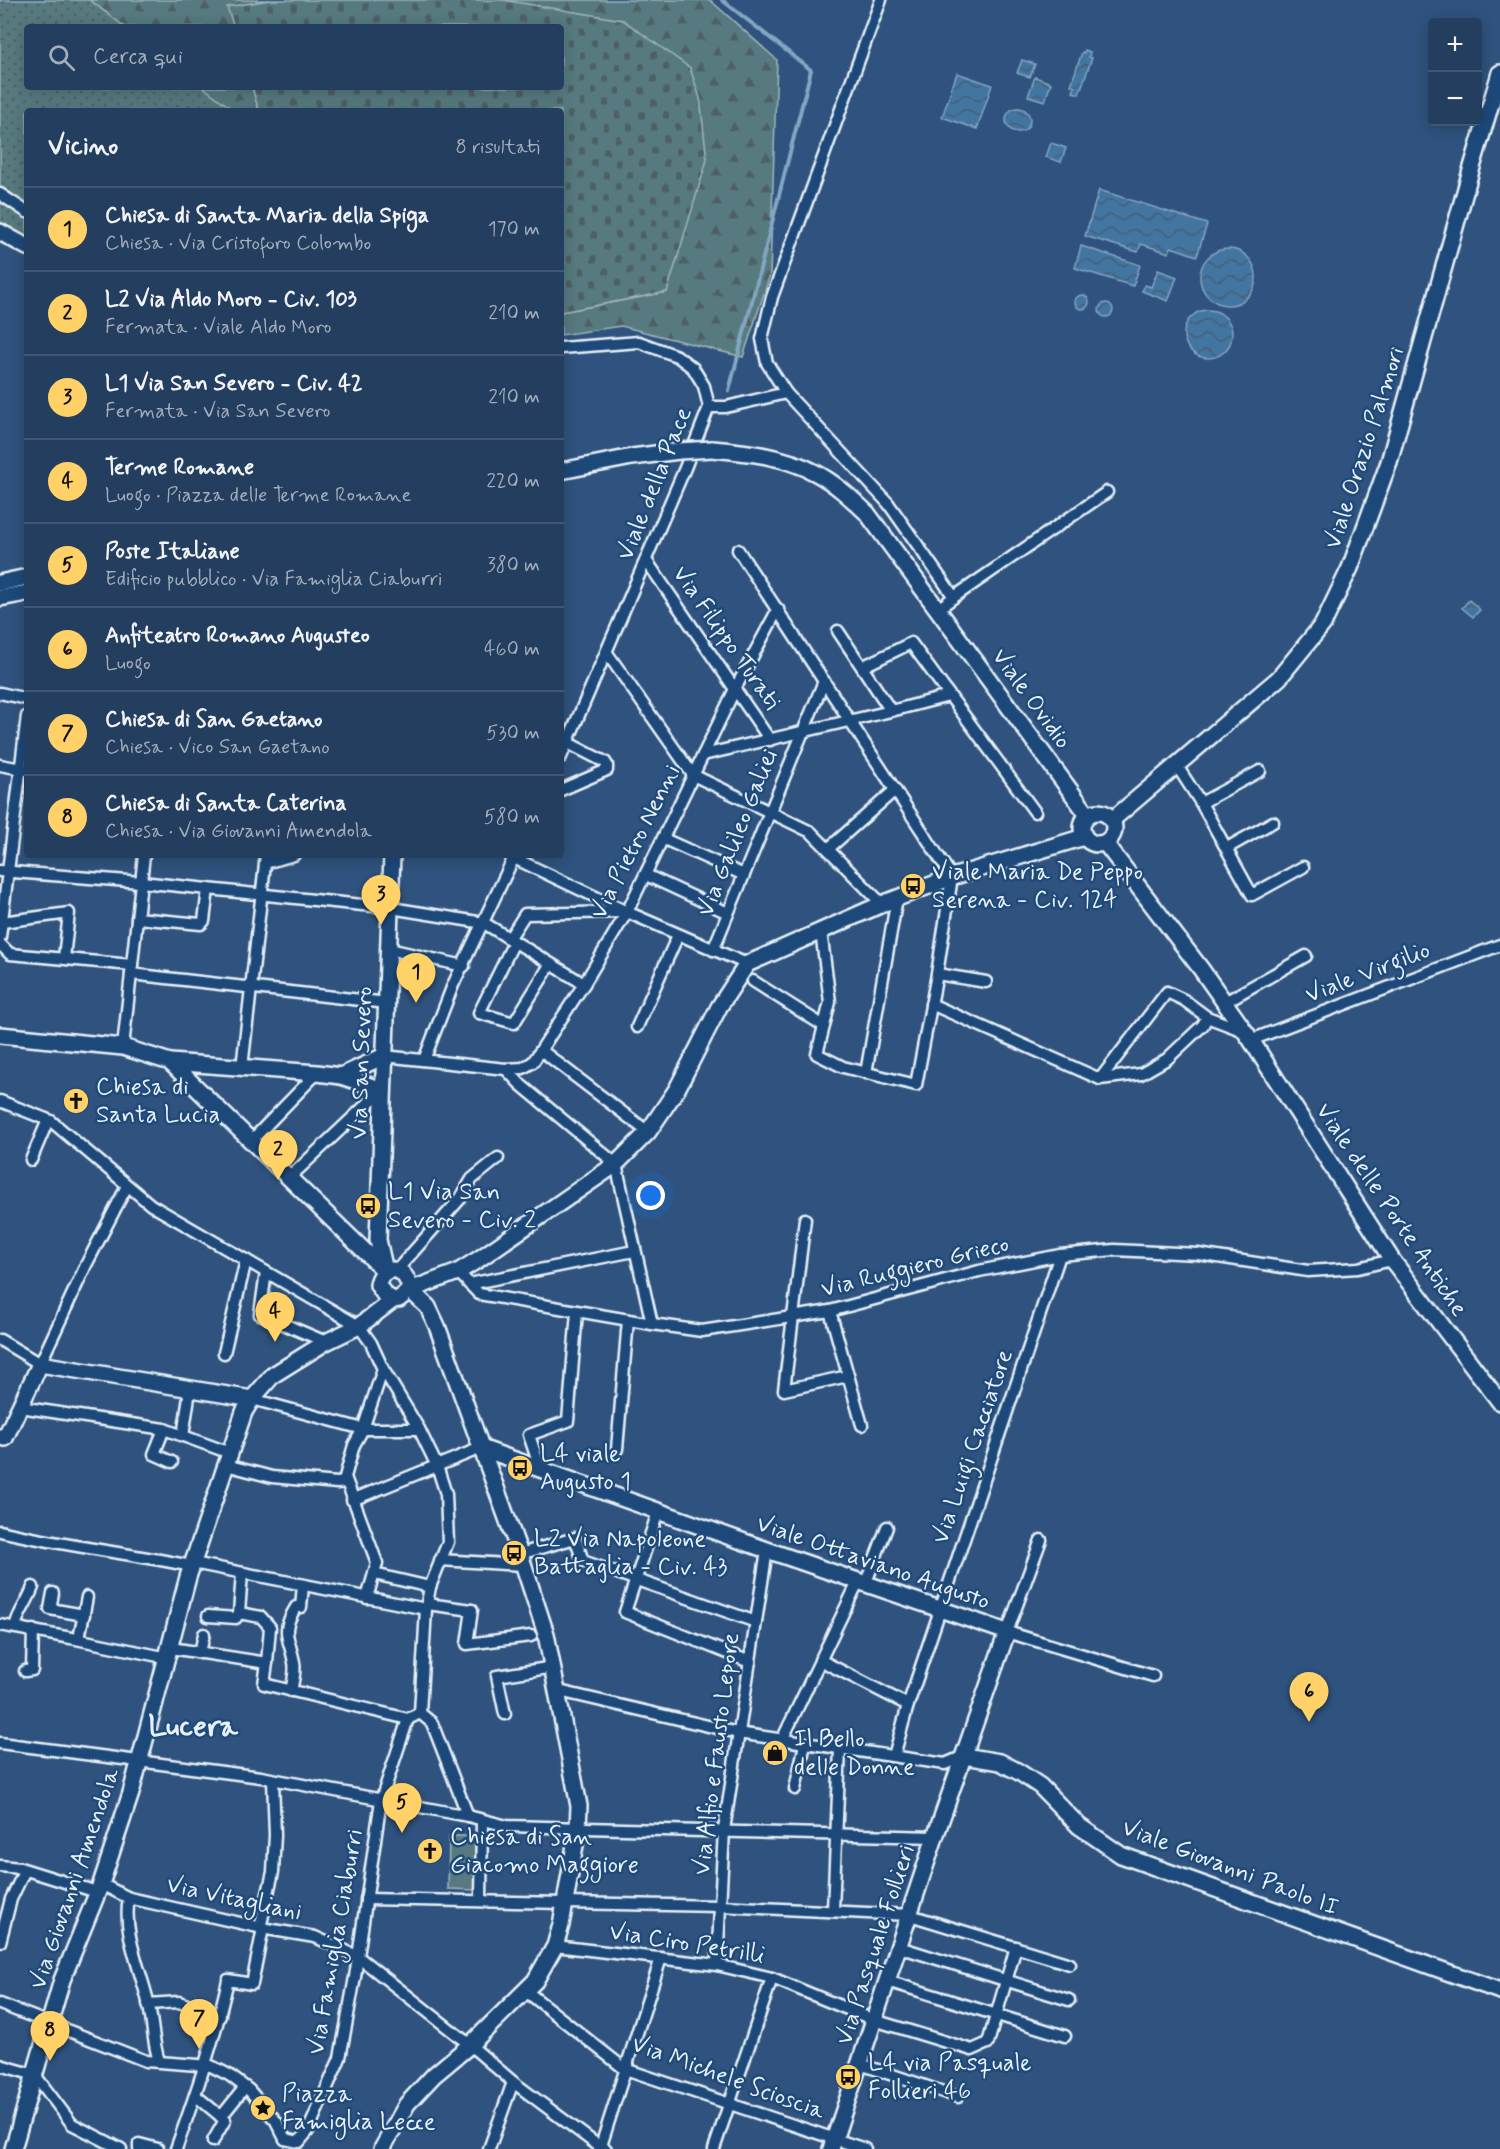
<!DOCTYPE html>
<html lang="it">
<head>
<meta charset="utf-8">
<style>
  body { margin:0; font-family:Mynerve,sans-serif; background:#2f4967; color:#f1f3f6 }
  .controls { position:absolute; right:18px; top:18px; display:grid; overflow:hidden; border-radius:6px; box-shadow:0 3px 15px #0003 }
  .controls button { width:54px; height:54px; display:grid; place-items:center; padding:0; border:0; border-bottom:2px solid #405773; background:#233e5e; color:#f1f3f6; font:30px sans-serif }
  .you { position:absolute; left:651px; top:1196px; width:21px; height:21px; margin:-15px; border:4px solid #fff; border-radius:50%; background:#1a73e8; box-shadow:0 0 0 9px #1a73e833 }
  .badge { display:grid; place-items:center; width:39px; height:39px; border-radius:50%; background:#ffd166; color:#111; font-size:20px; font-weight:700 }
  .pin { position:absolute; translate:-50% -50px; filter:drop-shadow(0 2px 3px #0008) }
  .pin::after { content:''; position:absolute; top:32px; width:21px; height:18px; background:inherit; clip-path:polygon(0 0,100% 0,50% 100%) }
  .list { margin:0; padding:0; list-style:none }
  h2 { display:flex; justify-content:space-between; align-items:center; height:78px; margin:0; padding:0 24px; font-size:26px }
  h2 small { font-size:20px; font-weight:400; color:#a3aebc }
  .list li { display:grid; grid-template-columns:39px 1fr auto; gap:18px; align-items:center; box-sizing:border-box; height:84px; padding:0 24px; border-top:2px solid #405773 }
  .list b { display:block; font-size:22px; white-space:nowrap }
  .list p { margin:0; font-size:20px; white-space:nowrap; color:#a3aebc }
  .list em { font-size:20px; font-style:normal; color:#a3aebc }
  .icon { flex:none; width:33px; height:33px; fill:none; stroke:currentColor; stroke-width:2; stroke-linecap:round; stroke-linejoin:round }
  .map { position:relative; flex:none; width:1500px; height:2149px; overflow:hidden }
  .search { position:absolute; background:#233e5e; box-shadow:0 3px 15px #0003; left:24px; top:24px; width:540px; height:66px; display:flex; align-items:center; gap:15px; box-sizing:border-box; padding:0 21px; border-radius:6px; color:#a3aebc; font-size:22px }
  .panel { position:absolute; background:#233e5e; box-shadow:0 3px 15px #0003; left:24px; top:108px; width:540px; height:750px; border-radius:6px }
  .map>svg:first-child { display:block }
  .grass { fill:url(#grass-dots); stroke:#a0b6bc; stroke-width:1.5 }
  .forest { fill:url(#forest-firs); stroke:#a0b6bc; stroke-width:1.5 }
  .cemetery { fill:url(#cemetery-stones); stroke:#a0b6bc; stroke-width:1.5 }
  .garden { fill:#577a80; stroke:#a0b6bc; stroke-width:1.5 }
  .water { fill:url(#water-waves); stroke:#85a6c3; stroke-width:1.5 }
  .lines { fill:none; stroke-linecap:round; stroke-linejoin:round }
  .stream { stroke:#85a6c3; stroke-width:4 }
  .street-casing { stroke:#e8f1f8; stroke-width:15 }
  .secondary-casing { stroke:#e8f1f8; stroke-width:20 }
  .street { stroke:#1f4a7a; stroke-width:10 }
  .secondary { stroke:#1f4a7a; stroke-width:15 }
  .secondary-bridge-casing { stroke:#e8f1f8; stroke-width:20; stroke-linecap:butt }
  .secondary-bridge { stroke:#1f4a7a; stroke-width:15 }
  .labels { text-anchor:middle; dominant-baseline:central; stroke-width:5; stroke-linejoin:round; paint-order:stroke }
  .street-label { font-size:24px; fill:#e8f1f8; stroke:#1f4a7a }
  .poi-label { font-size:24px; fill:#e8f1f8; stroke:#1f4a7a; text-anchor:start }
  .district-label { font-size:30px; font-weight:bold; fill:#e8f1f8; stroke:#1f4a7a }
</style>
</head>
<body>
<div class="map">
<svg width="1500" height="2149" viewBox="0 0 1500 2149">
  <defs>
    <pattern id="grass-dots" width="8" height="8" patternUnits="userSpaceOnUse" patternTransform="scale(1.5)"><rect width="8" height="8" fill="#577a80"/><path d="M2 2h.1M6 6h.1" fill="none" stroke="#4e6165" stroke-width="1.8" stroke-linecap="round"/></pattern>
    <pattern id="forest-firs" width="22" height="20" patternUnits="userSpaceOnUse" patternTransform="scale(1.5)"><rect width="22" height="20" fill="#577a80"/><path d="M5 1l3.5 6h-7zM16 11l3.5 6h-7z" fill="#4e6165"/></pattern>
    <pattern id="cemetery-stones" width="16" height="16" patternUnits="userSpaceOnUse" patternTransform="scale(1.5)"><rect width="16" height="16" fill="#577a80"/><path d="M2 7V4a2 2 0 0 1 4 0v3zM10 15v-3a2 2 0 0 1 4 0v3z" fill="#4e6165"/></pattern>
    <pattern id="water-waves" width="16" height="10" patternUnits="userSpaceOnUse" patternTransform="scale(1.5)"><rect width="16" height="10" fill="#4374a0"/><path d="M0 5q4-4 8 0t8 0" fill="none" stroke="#445e75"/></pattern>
  </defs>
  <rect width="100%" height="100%" fill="#2f537e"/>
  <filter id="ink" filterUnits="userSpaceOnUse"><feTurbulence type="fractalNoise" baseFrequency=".0167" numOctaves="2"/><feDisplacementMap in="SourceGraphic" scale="12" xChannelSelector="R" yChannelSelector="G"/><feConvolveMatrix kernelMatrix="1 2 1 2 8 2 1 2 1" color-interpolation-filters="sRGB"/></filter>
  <g filter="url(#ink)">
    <!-- grass -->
    <polygon class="grass" points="0,0 90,0 125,27 27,27 27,87 203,87 235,111 27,111 27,241 0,226"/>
    <!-- forest -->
    <g class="forest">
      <polygon points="90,0 270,0 228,7 234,27 125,27"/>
      <polygon points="503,0 710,0 777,60 770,275 743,357 621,326 561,335 561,312 667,292 690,68"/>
      <polygon points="203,87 252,87 259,111 235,111"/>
    </g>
    <!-- cemetery -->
    <polygon class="cemetery" points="270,0 503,0 623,20 690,68 700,98 707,160 667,292 561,312 561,111 259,111 252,87 561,87 561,27 234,27 227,7"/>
    <!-- garden -->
    <polygon class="garden" points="449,1836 477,1836 476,1890 448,1889"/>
    <!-- water -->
    <g class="water">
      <polygon points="1085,50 1090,52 1089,57 1092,58 1079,94 1073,92 1075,87 1071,85 1082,52 1084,53"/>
      <polygon points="1022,60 1035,64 1030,77 1017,73"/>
      <polygon points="957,73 992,85 977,129 942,117"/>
      <polygon points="1035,77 1051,83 1045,101 1028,96"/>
      <circle cx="1018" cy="120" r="12"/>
      <polygon points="1051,143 1066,148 1061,162 1046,157"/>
      <polygon points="1099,190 1207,224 1197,256 1171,247 1169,253 1141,244 1138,252 1085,236"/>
      <polygon points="1081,246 1140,265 1133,286 1075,268"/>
      <circle cx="1228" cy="277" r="28"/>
      <polygon points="1158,270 1177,277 1168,301 1142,291 1145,285 1151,287"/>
      <circle cx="1082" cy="302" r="7"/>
      <circle cx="1106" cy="310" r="7"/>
      <circle cx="1208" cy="334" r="24"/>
      <polygon points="1469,600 1480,610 1473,617 1462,608"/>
    </g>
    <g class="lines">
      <!-- stream -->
      <polyline class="stream" points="722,0 811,70 729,391"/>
      <!-- street casing -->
      <g class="street-casing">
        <g id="street">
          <polyline points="881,0 772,297 762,339 767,363 786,393 888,503 954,597 937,610"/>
          <polyline points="0,194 27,212"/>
          <polyline points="561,348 639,342 677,356 693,368 704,386 709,407 685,468 561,757"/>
          <polyline points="709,407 726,407 786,393"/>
          <polyline points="738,550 952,877 937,974 916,1085 843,1067 817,1054 830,1002 821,931"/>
          <polyline points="646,560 770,740"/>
          <polyline points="954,597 1107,492"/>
          <polyline points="838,631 862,667"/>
          <polyline points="607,653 693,775 811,832 882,904"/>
          <polyline points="0,693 27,699"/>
          <polyline points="891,711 949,696"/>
          <polyline points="703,755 891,711 862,667 911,643 1035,812"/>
          <polyline points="0,765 27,770"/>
          <polyline points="1177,766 1201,803 1252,895 1303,867"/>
          <polyline points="561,790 607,770 607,765 605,762 568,743"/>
          <polyline points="1201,803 1260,771"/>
          <polyline points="664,839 744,875"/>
          <polyline points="1227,848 1273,822"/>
          <polyline points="828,849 895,790"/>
          <polyline points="514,858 627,912 747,964"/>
          <polyline points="265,863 294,855"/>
          <polyline points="0,871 141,882 391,908 484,923 584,984"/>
          <polyline points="646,875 728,913"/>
          <polyline points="137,918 201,924 204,921 208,889"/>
          <polyline points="2,922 69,913 64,958"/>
          <polyline points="0,937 27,716"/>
          <polyline points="509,939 525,914 623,912"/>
          <polyline points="514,942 479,1013 514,1023 550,965"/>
          <polyline points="0,944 10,954 132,965"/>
          <polyline points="389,949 464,966"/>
          <polyline points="713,950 824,681"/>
          <polyline points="131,974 387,1003"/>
          <polyline points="937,974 986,982"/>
          <polyline points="753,981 824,1026"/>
          <polyline points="1225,1002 1306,956"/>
          <polyline points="931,1004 1100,1079 1141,1074 1167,1059 1203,1025 1207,1017 1244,1031"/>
          <polyline points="637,1027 678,935"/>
          <polyline points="1251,1040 1500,945"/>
          <polyline points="123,1047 144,855"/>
          <polyline points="542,1051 648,1132"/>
          <polyline points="384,1056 506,1069 523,1068 533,1062 584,984 627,912 735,689 778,609"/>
          <polyline points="424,1060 453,985 515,855"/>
          <polyline points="242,1068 266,855"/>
          <polyline points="506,1069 521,1085 616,1164 652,1324"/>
          <polyline points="866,1073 897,898"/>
          <polyline points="1100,1079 1167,992 1184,1000 1207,1017"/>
          <polyline points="0,1101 51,1121 151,1205 359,1326 371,1343 383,1369 419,1429 437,1466 446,1494 448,1542 430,1587 426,1609 420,1713"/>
          <polyline points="251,1141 317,1073"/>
          <polyline points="31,1160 48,1120"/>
          <polyline points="288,1179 382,1090"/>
          <polyline points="805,1219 784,1390 848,1376"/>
          <polyline points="396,1271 460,1199 472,1179 498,1158"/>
          <polyline points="266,1272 260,1314 326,1342"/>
          <polyline points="458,1272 479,1294 652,1324 702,1331 830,1311 979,1271 1060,1255 1114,1250 1198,1254 1308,1271 1358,1268 1392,1260"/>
          <polyline points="469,1284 634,1251"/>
          <polyline points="830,1311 862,1425"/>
          <polyline points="0,1340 40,1364 86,1265 127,1186"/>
          <polyline points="224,1353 246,1260"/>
          <polyline points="252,1399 363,1429 419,1429"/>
          <polyline points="20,1407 164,1429 230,1453"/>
          <polyline points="164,1429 154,1454 172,1462"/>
          <polyline points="183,1436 190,1390"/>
          <polyline points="617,1449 628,1320"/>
          <polyline points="226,1465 272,1477 337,1483 346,1482"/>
          <polyline points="540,1468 529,1435 568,1421 577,1312"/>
          <polyline points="352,1500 481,1448"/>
          <polyline points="658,1512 625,1612 750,1662"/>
          <path d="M0 1531C63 1546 128 1553 192 1566"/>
          <polyline points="1041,1540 1007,1632 1153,1676"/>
          <polyline points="520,1554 575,1538 583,1561 756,1622"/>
          <polyline points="440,1560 523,1565"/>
          <polyline points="193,1563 426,1609"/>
          <polyline points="242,1573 239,1613 261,1617 270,1627 267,1663"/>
          <polyline points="374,1574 430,1587"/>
          <polyline points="865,1585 887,1527"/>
          <polyline points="53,1593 50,1609 84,1615"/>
          <polyline points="367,1598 377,1563 345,1477 354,1445 363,1429 383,1369"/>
          <polyline points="427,1604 472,1610 467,1644 531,1636"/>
          <polyline points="208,1616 236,1618 239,1613"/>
          <polyline points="0,1625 71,1638 168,1658"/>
          <path d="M15 1627C18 1613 28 1602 33 1587"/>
          <polyline points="79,1639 87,1597"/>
          <polyline points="171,1648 267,1663 264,1684 408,1719"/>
          <polyline points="200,1653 204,1634"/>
          <polyline points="820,1660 908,1705"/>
          <polyline points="25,1671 32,1670 33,1630"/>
          <path d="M291 1691C293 1682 296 1671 294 1662 289 1636 280 1633 296 1607H301L303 1585"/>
          <polyline points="559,1691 738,1733 945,1764 964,1756"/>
          <polyline points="420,1713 432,1723 468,1816"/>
          <polyline points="505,1714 497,1676 554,1667"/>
          <polyline points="782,1740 858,1582"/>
          <polyline points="0,1743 261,1777 468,1816 507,1826 935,1837"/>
          <polyline points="894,1756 908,1705 1060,1255"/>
          <polyline points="795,1789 805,1744"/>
          <polyline points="0,1866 20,1868 97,1892"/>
          <polyline points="101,1884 129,1898 267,1929 315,1937 357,1956 470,2045 513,2082 489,2149"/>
          <path d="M129 1898C122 1933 142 1972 149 2006 153 2025 153 2043 159 2061"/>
          <polyline points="366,1899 720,1906 910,1915 1070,1964"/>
          <polyline points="481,1900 482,1821"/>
          <polyline points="833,1910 840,1749"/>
          <polyline points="260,1928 273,1872 275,1835 273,1780"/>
          <polyline points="0,1942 11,1899 25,1870"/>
          <polyline points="555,1946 717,1965 772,1978 874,2020 972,2050 988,2043 1016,1947"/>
          <polyline points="899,1947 1069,2000"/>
          <polyline points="717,1965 724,1830 767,1550"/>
          <polyline points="887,1981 1065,2036"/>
          <polyline points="526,1991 625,2069 865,2149"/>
          <polyline points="0,2004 146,2061 211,2066 229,2075 249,2090 276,2121 285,2139"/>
          <polyline points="148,2004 179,2002 220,2016"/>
          <polyline points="860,2064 958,2097"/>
          <polyline points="0,2065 35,2075 72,2124 121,2149"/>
          <polyline points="513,2082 600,2147 606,2149"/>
          <polyline points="195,2095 225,2120 213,2141"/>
          <polyline points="221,2117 245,2087"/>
          <polyline points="285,2139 299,2142 308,2131 340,2058 355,1977 381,1800 408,1719 420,1713"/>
          <polyline points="139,2149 139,2144 158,2149"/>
          <path d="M176 2149C196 2093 215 2038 228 1980L252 1984 263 1928"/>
          <polyline points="600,2149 661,1958"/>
          <polyline points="714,2149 772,1978"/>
        </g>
      </g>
      <!-- secondary casing -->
      <g class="secondary-casing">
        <g id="secondary">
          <polyline points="0,232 27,247"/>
          <path d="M712 449C746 452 785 456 816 473 835 483 851 498 867 513L1088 815"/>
          <polyline points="561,471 632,457 679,451"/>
          <polyline points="0,583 27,577"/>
          <polyline points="0,598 27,593"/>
          <circle cx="1098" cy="828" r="16"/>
          <polyline points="1112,820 1279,678 1323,624 1350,568 1389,462 1470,174 1500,73"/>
          <polyline points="1105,843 1201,969 1251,1040 1392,1260 1500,1402"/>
          <polyline points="0,1035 123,1047 170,1062 385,1271"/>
          <polyline points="170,1062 317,1073 341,1076 382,1090"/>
          <polyline points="341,1076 384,1056"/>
          <polyline points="385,1271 378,1240 392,855"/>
          <path d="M393 1300 384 1294 378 1285C380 1268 400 1264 407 1280 409 1283 409 1287 410 1290"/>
          <polyline points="0,1437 5,1438 40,1364 252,1399"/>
          <polyline points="481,1448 767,1550 1007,1632 935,1837 831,2149"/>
          <polyline points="964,1756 1000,1762 1019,1772 1040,1786 1079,1826 1121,1855 1500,1991"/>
          <polyline points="13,2149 62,1980 101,1884 131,1793 188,1577 244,1412 252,1399 273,1375 326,1342 359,1326 393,1300 399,1299 410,1290 458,1272 479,1259 616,1164 648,1132 677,1089 719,1007 747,964 882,904 952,877 1084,837"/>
          <polyline points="382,2149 407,2104 434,2075 470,2045 535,1981 555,1946 561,1925 578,1828 579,1806 546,1634 520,1554 437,1326 428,1307 410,1290"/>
        </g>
      </g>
      <!-- street -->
      <use href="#street" class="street"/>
      <!-- secondary -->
      <use href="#secondary" class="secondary"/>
      <!-- secondary-bridge casing -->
      <g class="secondary-bridge-casing">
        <polyline id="secondary-bridge" points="679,451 712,449"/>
      </g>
      <!-- secondary-bridge -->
      <use href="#secondary-bridge" class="secondary-bridge"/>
    </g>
  </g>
  <!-- icons -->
  <defs>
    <g id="bus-disc" transform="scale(1.35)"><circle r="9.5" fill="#ffd166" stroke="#1f4a7a"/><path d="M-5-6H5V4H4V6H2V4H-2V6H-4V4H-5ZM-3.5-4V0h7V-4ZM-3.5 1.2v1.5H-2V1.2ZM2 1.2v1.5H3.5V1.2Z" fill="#111"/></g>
    <g id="church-disc" transform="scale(1.35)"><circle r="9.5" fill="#ffd166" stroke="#1f4a7a"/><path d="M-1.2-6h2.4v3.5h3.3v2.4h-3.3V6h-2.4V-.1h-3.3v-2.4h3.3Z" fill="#111"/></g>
    <g id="shop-disc" transform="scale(1.35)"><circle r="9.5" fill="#ffd166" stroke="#1f4a7a"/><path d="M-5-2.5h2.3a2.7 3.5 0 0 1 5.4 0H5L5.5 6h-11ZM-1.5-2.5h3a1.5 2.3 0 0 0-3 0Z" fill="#111"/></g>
    <g id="sight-disc" transform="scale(1.35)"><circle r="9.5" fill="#ffd166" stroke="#1f4a7a"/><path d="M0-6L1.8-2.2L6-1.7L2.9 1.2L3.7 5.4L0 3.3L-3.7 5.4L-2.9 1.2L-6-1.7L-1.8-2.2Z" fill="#111"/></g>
  </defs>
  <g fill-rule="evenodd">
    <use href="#bus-disc" x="913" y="886"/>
    <use href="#church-disc" x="76" y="1101"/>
    <use href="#bus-disc" x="368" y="1206"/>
    <use href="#bus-disc" x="520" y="1468"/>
    <use href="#bus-disc" x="514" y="1553"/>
    <use href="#shop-disc" x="775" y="1753"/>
    <use href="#church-disc" x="430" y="1851"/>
    <use href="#bus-disc" x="848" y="2077"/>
    <use href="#sight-disc" x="263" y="2108"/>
  </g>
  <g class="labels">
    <!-- street labels -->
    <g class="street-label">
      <text transform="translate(1365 448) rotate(-72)">Viale Orazio Palmori</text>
      <text transform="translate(655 484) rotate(-68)">Viale della Pace</text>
      <text transform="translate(726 638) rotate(55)">Via Filippo Turati</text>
      <text transform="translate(1031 699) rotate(54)">Viale Ovidio</text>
      <text transform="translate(738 833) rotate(-68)">Via Galileo Galiei</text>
      <text transform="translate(636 842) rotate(-63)">Via Pietro Nenni</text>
      <text transform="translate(1368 973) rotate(-21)">Viale Virgilio</text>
      <text transform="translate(362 1063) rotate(-88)">Via San Severo</text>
      <text transform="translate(1391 1210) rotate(56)">Viale delle Porte Antiche</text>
      <text transform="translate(915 1267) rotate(-14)">Via Ruggiero Grieco</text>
      <text transform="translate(973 1447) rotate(-71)">Via Luigi Cacciatore</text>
      <text transform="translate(873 1563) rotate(19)">Viale Ottaviano Augusto</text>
      <text transform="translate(717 1754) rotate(-83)">Via Alfio e Fausto Lepore</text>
      <text transform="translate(1230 1868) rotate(21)">Viale Giovanni Paolo II</text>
      <text transform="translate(75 1879) rotate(-71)">Via Giovanni Amendola</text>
      <text transform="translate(234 1899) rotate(12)">Via Vitagliani</text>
      <text transform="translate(336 1942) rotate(-80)">Via Famiglia Ciaburri</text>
      <text transform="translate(687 1944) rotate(9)">Via Ciro Petrilli</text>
      <text transform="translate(876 1945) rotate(-72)">Via Pasquale Follieri</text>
      <text transform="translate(728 2078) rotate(20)">Via Michele Scioscia</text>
    </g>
    <!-- poi labels -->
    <g class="poi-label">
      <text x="932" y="872">Viale Maria De Peppo<tspan x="932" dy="28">Serena - Civ. 124</tspan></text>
      <text x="96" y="1087">Chiesa di<tspan x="96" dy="28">Santa Lucia</tspan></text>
      <text x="388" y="1192">L1 Via San<tspan x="388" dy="28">Severo - Civ. 2</tspan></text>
      <text x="540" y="1454">L4 viale<tspan x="540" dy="28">Augusto 1</tspan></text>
      <text x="534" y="1539">L2 Via Napoleone<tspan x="534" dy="28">Battaglia - Civ. 43</tspan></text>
      <text x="794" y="1739">Il Bello<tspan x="794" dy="28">delle Donne</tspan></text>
      <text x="450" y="1837">Chiesa di San<tspan x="450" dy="28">Giacomo Maggiore</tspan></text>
      <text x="868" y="2063">L4 via Pasquale<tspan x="868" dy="28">Follieri 46</tspan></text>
      <text x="282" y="2094">Piazza<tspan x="282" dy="28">Famiglia Lecce</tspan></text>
    </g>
    <!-- district labels -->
    <g class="district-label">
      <text x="193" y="1726">Lucera</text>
    </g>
  </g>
</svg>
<div class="controls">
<button>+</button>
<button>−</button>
</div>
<div class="you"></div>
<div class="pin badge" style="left:416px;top:1003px">1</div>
<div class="pin badge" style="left:278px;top:1180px">2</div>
<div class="pin badge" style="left:381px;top:925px">3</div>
<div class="pin badge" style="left:275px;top:1342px">4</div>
<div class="pin badge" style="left:402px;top:1833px">5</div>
<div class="pin badge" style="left:1309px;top:1722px">6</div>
<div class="pin badge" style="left:199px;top:2049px">7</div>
<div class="pin badge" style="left:50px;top:2061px">8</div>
<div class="search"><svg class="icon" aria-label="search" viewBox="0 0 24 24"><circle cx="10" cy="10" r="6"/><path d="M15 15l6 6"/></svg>Cerca qui</div>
<section class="panel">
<h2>Vicino<small>8 risultati</small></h2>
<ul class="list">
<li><span class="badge">1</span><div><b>Chiesa di Santa Maria della Spiga</b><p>Chiesa · Via Cristoforo Colombo</p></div><em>170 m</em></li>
<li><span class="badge">2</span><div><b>L2 Via Aldo Moro - Civ. 103</b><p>Fermata · Viale Aldo Moro</p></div><em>210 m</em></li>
<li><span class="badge">3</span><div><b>L1 Via San Severo - Civ. 42</b><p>Fermata · Via San Severo</p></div><em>210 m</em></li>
<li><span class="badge">4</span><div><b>Terme Romane</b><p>Luogo · Piazza delle Terme Romane</p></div><em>220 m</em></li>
<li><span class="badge">5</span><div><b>Poste Italiane</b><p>Edificio pubblico · Via Famiglia Ciaburri</p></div><em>380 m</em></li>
<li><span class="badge">6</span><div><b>Anfiteatro Romano Augusteo</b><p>Luogo</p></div><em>460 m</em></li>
<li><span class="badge">7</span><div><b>Chiesa di San Gaetano</b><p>Chiesa · Vico San Gaetano</p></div><em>530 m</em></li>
<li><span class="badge">8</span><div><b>Chiesa di Santa Caterina</b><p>Chiesa · Via Giovanni Amendola</p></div><em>580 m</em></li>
</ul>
</section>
</div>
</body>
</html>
